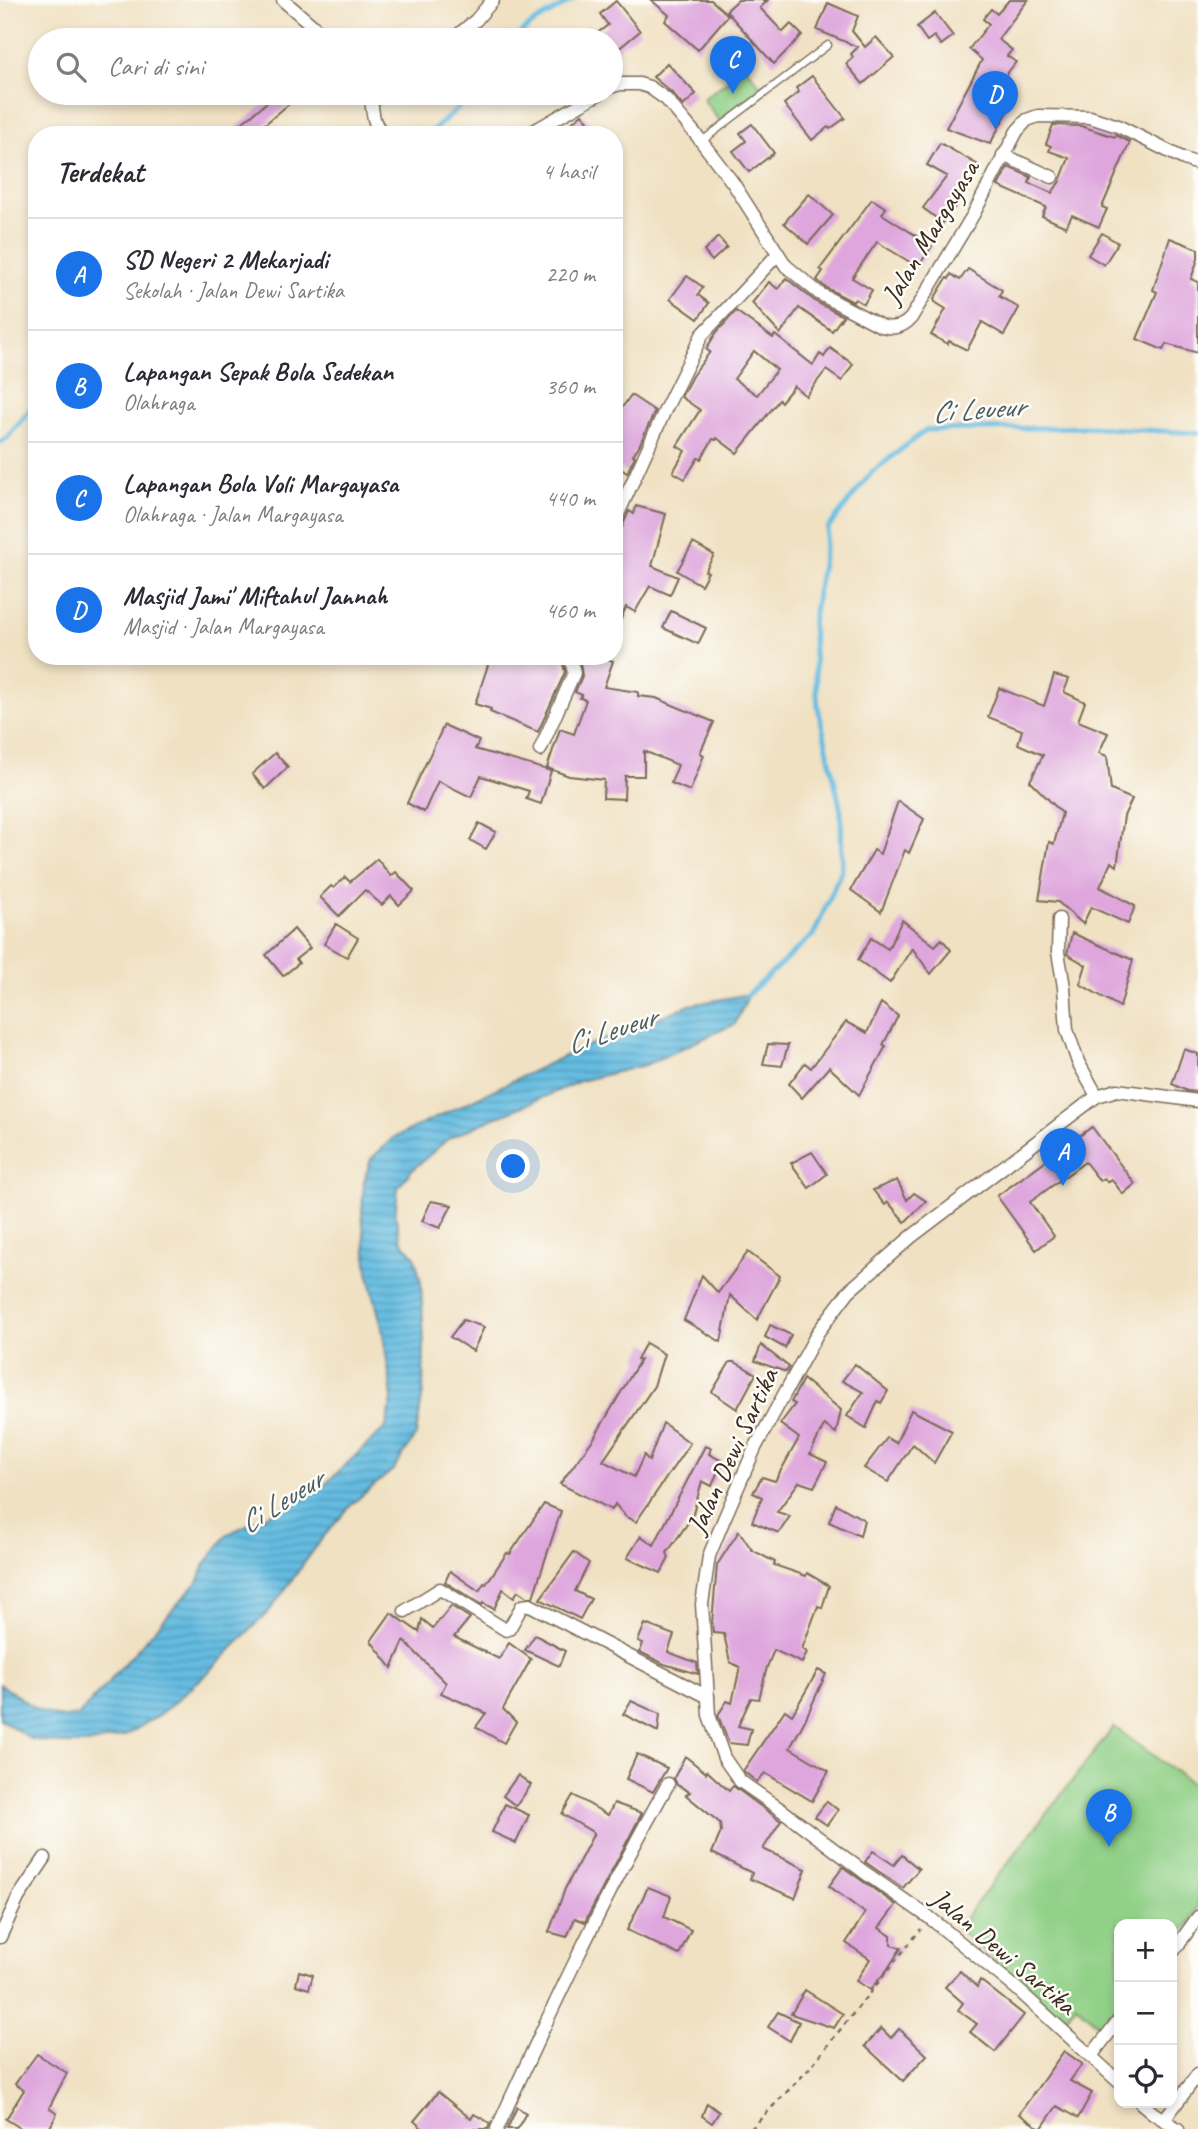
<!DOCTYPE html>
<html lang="id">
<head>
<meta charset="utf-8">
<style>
  body { margin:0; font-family:Caveat,sans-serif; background:#f7f7f7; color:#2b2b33 }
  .controls { position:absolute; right:21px; bottom:21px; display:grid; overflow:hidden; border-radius:14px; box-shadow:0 4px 10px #0003 }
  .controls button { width:63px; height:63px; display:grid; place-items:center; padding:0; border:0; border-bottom:2px solid #e1e1e2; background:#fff; color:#2b2b33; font:35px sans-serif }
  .you { position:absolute; left:514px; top:1167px; width:24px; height:24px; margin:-18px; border:5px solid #fff; border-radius:50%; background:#1a73e8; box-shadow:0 0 0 10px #1a73e833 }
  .badge { display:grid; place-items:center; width:46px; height:46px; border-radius:50%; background:#1a73e8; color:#fff; font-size:23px; font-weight:700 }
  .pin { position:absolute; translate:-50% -58px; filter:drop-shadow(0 2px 4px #0008) }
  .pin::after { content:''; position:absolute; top:37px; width:24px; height:21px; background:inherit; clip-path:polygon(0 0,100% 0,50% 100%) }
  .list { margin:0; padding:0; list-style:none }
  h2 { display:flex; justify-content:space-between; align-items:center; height:91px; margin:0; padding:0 28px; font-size:30px }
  h2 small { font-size:23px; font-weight:400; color:#7c7c81 }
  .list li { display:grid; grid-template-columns:46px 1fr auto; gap:21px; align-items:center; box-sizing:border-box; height:112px; padding:0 28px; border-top:2px solid #e1e1e2 }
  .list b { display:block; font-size:26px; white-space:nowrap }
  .list p { margin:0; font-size:23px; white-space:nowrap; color:#7c7c81 }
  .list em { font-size:23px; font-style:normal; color:#7c7c81 }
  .icon { flex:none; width:38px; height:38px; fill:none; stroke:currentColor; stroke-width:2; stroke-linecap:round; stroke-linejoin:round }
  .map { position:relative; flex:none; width:1198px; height:2129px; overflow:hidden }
  .search { position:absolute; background:#fff; box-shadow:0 4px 10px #0003; left:28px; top:28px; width:595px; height:77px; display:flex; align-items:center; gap:18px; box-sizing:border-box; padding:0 24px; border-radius:38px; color:#7c7c81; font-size:26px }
  .panel { position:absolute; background:#fff; box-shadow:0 4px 10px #0003; left:28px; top:126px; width:595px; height:539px; border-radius:28px }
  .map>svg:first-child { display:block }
  .pitch { fill:#90d087; stroke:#667d52; stroke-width:2 }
  .water { fill:url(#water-rules); stroke:#507380; stroke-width:2 }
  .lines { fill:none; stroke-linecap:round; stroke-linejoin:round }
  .stream { stroke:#64bce1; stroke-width:5 }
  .building { fill:#dea6dd; fill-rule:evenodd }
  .service-casing { stroke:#7a6a58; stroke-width:9 }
  .minor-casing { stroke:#7a6a58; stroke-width:15 }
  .path { stroke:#7a6a58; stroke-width:2.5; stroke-dasharray:5 5; stroke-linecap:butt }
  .service { stroke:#fff; stroke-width:6 }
  .minor { stroke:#fff; stroke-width:12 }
  .labels { text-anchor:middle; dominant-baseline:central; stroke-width:5; stroke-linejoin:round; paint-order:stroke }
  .street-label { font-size:28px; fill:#3b2a1e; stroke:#fdfcf7 }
  .water-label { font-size:30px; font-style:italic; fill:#495d62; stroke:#fdfcf7 }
</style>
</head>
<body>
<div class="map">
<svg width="1198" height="2129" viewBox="0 0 1198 2129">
  <defs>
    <pattern id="water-rules" width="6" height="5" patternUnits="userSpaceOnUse" patternTransform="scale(1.75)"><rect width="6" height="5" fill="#64bce1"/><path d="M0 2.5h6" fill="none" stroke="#5499b6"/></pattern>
  </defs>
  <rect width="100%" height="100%" fill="#fdfcf7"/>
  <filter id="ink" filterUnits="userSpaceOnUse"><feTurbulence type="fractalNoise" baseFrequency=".0143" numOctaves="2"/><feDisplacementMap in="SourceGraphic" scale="14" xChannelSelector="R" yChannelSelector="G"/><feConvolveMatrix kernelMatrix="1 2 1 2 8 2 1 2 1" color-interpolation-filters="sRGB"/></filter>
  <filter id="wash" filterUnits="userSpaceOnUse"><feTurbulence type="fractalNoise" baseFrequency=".00686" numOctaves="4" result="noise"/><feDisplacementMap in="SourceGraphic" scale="28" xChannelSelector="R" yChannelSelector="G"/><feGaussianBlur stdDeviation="1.57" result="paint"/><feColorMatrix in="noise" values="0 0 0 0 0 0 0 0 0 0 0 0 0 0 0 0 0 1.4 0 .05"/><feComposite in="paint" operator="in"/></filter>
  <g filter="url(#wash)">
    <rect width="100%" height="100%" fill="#f0e1c3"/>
    <!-- pitch -->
    <g class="pitch">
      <polygon points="746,67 763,89 720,122 703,99"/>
      <polygon points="1114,1727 1198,1788 1198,1907 1192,1920 1172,1945 1172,1924 1119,1924 1119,2011 1105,2030 1076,2005 1063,2021 957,1928"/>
    </g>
    <!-- water -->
    <polygon class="water" points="749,994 735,1024 645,1065 580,1081 449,1138 412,1170 398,1188 395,1215 401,1240 415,1257 421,1283 424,1343 423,1392 416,1435 394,1469 353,1503 324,1536 270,1610 211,1670 162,1713 125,1736 87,1744 62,1744 31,1739 0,1719 0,1684 39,1711 62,1718 79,1715 199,1580 205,1564 228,1534 319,1490 386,1427 392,1400 390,1380 382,1328 368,1272 362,1214 364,1181 371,1159 393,1138 577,1050 690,1005"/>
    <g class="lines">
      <!-- stream -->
      <g class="stream">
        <path d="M515 40C530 21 552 14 572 0"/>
        <polyline points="428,135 475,93"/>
        <polyline points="0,442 7,438 37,401"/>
        <polyline points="745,997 814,934 842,869 841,811 818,707 812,625 828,528 872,472 926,430 1089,427 1198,433"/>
      </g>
    </g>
    <g id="blocks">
      <!-- building -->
      <g class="building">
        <polygon points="651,0 711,0 728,15 698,50 665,21 669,15"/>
        <polygon points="738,0 768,0 760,8 783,32 791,24 802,35 774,64 726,11"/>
        <polygon points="1009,0 1028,0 998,39 1012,50 1007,56 1016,62 984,103 1008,111 990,144 946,128 982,60 969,49 989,24 983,19 991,9 997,14"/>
        <polygon points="616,1 640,31 611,55 611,40 588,40 608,25 600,14"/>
        <polygon points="828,3 858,16 852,31 865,47 876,37 894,57 863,84 846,64 853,57 851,54 858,47 817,30"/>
        <polygon points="935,13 953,36 941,45 934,36 927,41 917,27"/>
        <polygon points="667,63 696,94 683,106 672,93 653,77"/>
        <polygon points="812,76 845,118 830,129 828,127 812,140 784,104 799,92 796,88"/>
        <polygon points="278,93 302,93 252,135 244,135 237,127"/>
        <polygon points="582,114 600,135 575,135 568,126"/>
        <polygon points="752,124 774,153 749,172 733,151 746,141 740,133"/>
        <polygon points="1053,125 1081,126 1115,137 1116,135 1130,142 1102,207 1107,209 1099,227 1072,215 1066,227 1042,216 1046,207 998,186 1008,167 1031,177 1029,183 1052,193 1060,181 1069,158 1049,151 1051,146 1046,144"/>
        <polygon points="940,143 978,165 955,207 943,223 923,208 947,176 927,165"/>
        <polygon points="809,194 833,215 808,244 784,223"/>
        <polygon points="872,199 886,208 882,214 932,246 918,267 877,242 852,278 872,290 864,304 855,299 853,302 825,287 817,280 823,271 820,269"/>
        <polygon points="1102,233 1118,243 1104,265 1088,255"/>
        <polygon points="718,237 727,247 712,261 704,251"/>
        <polygon points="1170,238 1198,249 1198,259 1191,279 1198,282 1198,353 1166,344 1163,350 1137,339 1157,292 1153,290"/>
        <polygon points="968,269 1002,290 999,296 1019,308 1004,335 982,322 967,350 949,341 948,344 931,335 946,309 935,302 934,299 947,278 949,279 951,274 960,280"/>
        <polygon points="687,276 703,287 698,295 709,303 698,319 670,299"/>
        <polygon points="786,278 816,302 843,316 832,331 799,308 780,334 752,303 769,282 778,289"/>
        <path d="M736 311 773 338 775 335 813 365 820 354 824 357 830 348 853 364 842 381 826 370 806 396 794 386 781 402 779 400 737 453 717 438 716 440 713 439 701 459 698 458 685 479 673 472 685 451 677 446 700 410 681 397 692 376 710 352 706 349 716 333ZM754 351 777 370 757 395 734 379Z"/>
        <polygon points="631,395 655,411 639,446 633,455 635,456 627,473 614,464 614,419"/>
        <polygon points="636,506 666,514 652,566 678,577 670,595 650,586 635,612 626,607 615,634 614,532 622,527 629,511 634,514"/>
        <polygon points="693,543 714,555 705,571 708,572 701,585 677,571"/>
        <polygon points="671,611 706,628 698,644 663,628"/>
        <polygon points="491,656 561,656 565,672 538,732 490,712 491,709 475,704"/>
        <polygon points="579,656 600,656 613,661 604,687 638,692 638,696 656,698 714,722 700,753 704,755 690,791 671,783 678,765 644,751 644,776 625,776 624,799 603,798 604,780 569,776 547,768 560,729 574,734 586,700 580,698 582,695 575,692 582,676"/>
        <polygon points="1054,675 1069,679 1064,692 1085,702 1078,721 1108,733 1099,753 1107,756 1111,790 1132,799 1124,816 1117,866 1111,862 1100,887 1135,906 1128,924 1091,907 1083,924 1058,902 1039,900 1049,842 1054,844 1062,813 1030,781 1043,755 1018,744 1022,730 988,717 999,688 1044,706"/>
        <polygon points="444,725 479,741 475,749 551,771 541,804 526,799 529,791 481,776 471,797 438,781 424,812 407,803"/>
        <polygon points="275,753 288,767 265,789 252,774"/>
        <polygon points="898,801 924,819 909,853 905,850 881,912 851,890 874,850 880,854"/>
        <polygon points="479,823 496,832 486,849 470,840"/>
        <polygon points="377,859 391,876 396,872 414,891 399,905 391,896 382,905 365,890 339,916 320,897 331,886 334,888 345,877 350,882"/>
        <polygon points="902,920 935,946 942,939 951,950 931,974 912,948 890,983 858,960 871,938 888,949"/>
        <polygon points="336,924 358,938 347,957 324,944"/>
        <polygon points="294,929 310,948 296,959 299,963 283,976 266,955"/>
        <polygon points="1072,933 1133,960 1120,1007 1080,984 1086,965 1067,954"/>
        <polygon points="881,1003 898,1016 883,1045 886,1046 859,1095 829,1067 802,1098 789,1084 805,1063 811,1068 846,1022 867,1033"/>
        <polygon points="768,1044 788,1045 782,1066 763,1064"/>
        <polygon points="1184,1049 1198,1054 1198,1092 1187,1091 1172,1084"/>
        <polygon points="1092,1127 1135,1184 1123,1194 1111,1179 1107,1182 1104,1178 1100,1181 1085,1162 1030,1202 1054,1236 1036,1250 997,1196"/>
        <polygon points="812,1152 827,1174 809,1188 791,1163"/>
        <polygon points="897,1180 907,1200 914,1193 926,1201 905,1222 888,1202 885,1205 873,1190"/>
        <polygon points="431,1201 452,1205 440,1228 422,1221"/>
        <polygon points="748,1252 780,1276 757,1320 730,1295 721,1342 684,1320 702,1275 718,1293"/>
        <polygon points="463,1320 484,1327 473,1351 450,1337"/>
        <polygon points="770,1325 791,1335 785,1348 765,1337"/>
        <polygon points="646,1343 664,1354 654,1386 603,1461 634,1477 644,1455 649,1461 663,1423 690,1443 636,1522 626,1517 615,1504 612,1510 560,1484 594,1438 640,1360 637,1359"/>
        <polygon points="761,1345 789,1367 786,1372 755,1361"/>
        <polygon points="730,1362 735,1362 756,1374 737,1409 712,1392"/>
        <polygon points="855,1364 888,1391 881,1403 878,1401 866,1428 847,1416 863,1392 842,1381"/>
        <polygon points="803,1379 841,1410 836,1433 824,1425 810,1454 827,1462 814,1487 799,1482 777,1512 790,1516 779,1533 752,1522 762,1497 753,1493 762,1477 775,1481 799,1438 780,1424 795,1404 791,1402"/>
        <polygon points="911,1410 952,1431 934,1463 913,1444 888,1482 864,1468 887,1438 896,1443"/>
        <polygon points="705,1446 711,1448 709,1454 722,1461 712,1486 702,1481 692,1517 667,1553 669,1558 661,1573 627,1558 641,1536 654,1545"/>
        <polygon points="544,1504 561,1511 533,1597 527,1597 518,1591 514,1597 503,1589 494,1609 483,1603 482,1605 445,1582 450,1571 479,1591 484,1583 486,1584 507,1553 510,1554"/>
        <polygon points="836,1504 864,1520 860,1536 829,1522"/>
        <polygon points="739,1531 752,1550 775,1562 774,1565 806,1576 807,1573 829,1586 822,1608 818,1606 802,1649 807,1652 802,1663 774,1650 767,1667 759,1699 751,1698 738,1726 751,1729 747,1745 729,1743 729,1744 718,1715 727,1701 732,1703 740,1667 730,1662 724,1634 713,1633 712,1623 717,1565"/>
        <polygon points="574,1552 589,1563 575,1591 591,1599 580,1619 540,1599"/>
        <polygon points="451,1606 470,1618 454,1637 499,1659 509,1643 531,1659 503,1709 516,1722 504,1743 476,1727 486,1713 441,1693 446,1683 404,1641 392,1668 371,1641 391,1613 419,1632 422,1619 433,1628"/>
        <polygon points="645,1624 674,1635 668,1652 697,1663 698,1674 664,1664 640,1652 643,1643 638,1641"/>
        <polygon points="535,1635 565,1651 559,1666 525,1650"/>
        <polygon points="818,1670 826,1674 805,1720 790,1748 829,1771 812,1801 765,1773 757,1782 743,1771 785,1710 792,1715"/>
        <polygon points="631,1701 660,1714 658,1732 623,1714"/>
        <polygon points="637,1754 667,1768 653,1792 626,1779"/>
        <polygon points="685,1756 706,1773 707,1771 729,1791 733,1786 781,1821 763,1849 806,1869 795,1898 750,1879 752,1873 712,1853 721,1832 720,1823 686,1795 690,1792 677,1785 674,1778"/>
        <polygon points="518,1775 531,1785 516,1806 503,1796"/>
        <polygon points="573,1795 608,1815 614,1803 642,1813 585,1922 575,1918 567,1937 549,1932 565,1889 594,1833 562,1814"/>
        <polygon points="827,1801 838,1810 827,1825 815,1817"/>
        <polygon points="505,1804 529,1815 516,1843 492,1832"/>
        <polygon points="873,1851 894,1865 902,1855 919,1869 903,1888 865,1862"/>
        <polygon points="843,1867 896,1905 879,1928 891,1936 891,1945 901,1948 887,1970 870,1990 856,1981 870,1959 846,1943 865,1913 829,1886"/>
        <polygon points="648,1887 671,1896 664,1917 691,1930 679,1955 627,1930"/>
        <polygon points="299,1971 313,1975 309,1989 296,1985"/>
        <polygon points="960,1971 977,1987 980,1980 1024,2015 995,2052 970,2032 977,2024 958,2010 963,2003 945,1987"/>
        <polygon points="805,1990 843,2014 834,2028 791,2014"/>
        <polygon points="778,2012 799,2022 790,2041 768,2027"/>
        <polygon points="881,2028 891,2038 899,2029 927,2055 903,2081 865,2046"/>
        <polygon points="1064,2051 1082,2064 1070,2081 1092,2093 1078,2118 1057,2106 1041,2129 1019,2114"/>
        <polygon points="37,2054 67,2073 49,2108 57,2114 49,2129 22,2129 6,2119 24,2090 15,2084"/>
        <polygon points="438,2092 471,2119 474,2114 490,2123 488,2129 423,2129 414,2121"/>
        <polygon points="707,2103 719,2112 712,2123 702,2116"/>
        <polygon points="517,2107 526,2113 517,2129 507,2129"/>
      </g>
    </g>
  </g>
  <g filter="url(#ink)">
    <use href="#blocks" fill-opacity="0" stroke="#7a6a58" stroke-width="2"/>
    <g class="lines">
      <!-- service casing -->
      <g class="service-casing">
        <polyline id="service" points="702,141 828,45"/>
      </g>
      <!-- minor casing -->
      <g class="minor-casing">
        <g id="minor">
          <polyline points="283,0 329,40"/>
          <polyline points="452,40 476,20 493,0"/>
          <path d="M611 87 620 84H639L649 87 666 99 698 137 733 183 786 266 820 294 881 326C893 329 902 328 911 318L973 215 1017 131 1027 120 1038 116 1090 117 1118 126 1184 159 1198 164"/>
          <path d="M368 93C376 109 368 121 385 135"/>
          <polyline points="372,101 386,93"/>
          <polyline points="527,135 600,93"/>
          <polyline points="1003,155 1052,177"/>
          <polyline points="614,523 666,408 702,335 778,254"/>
          <polyline points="540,750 574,673 570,656"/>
          <polyline points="1059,919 1058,952 1064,987 1067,1030 1078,1062 1097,1096"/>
          <polyline points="405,1611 440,1589 506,1630 509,1629 522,1606 530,1605 708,1697"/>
          <polyline points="0,1937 18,1898 45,1858"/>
          <polyline points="1172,1953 1198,1917"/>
          <polyline points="1091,2056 1119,2020"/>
          <polyline points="1119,2082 1016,1988 930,1918 864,1872 787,1814 740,1781 724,1758 709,1715 702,1604 709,1556 724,1519 755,1448 818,1332 849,1291 911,1237 1097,1096 1117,1090 1198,1101"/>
          <polyline points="1141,2103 1153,2113 1178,2129"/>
          <polyline points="1164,2120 1198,2074"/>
          <path d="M497 2129C550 2012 605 1895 668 1784"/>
        </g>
      </g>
      <!-- path -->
      <polyline class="path" points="751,2129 807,2071 921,1929"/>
      <!-- service -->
      <use href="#service" class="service"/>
      <!-- minor -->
      <use href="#minor" class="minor"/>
    </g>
  </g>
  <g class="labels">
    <!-- street labels -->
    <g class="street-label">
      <text transform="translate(930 232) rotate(-59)">Jalan Margayasa</text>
      <text transform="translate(732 1451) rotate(-65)">Jalan Dewi Sartika</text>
      <text transform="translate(1004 1951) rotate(40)">Jalan Dewi Sartika</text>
    </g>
    <!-- water labels -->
    <g class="water-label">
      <text transform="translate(978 409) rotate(-4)">Ci Leueur</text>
      <text transform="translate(611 1030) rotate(-18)">Ci Leueur</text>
      <text transform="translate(281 1501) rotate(-32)">Ci Leueur</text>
    </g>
  </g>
</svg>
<div class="controls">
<button>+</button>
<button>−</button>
<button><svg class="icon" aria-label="locate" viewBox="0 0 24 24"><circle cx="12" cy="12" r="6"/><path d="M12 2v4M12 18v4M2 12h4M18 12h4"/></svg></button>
</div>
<div class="you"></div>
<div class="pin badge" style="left:1063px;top:1186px">A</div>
<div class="pin badge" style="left:1109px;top:1847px">B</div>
<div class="pin badge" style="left:733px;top:94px">C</div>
<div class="pin badge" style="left:995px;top:129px">D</div>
<div class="search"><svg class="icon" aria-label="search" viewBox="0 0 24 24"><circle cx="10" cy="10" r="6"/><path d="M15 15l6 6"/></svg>Cari di sini</div>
<section class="panel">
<h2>Terdekat<small>4 hasil</small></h2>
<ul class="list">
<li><span class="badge">A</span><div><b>SD Negeri 2 Mekarjadi</b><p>Sekolah · Jalan Dewi Sartika</p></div><em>220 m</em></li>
<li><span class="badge">B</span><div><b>Lapangan Sepak Bola Sedekan</b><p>Olahraga</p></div><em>360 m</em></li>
<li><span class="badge">C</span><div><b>Lapangan Bola Voli Margayasa</b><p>Olahraga · Jalan Margayasa</p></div><em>440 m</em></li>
<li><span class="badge">D</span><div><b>Masjid Jami' Miftahul Jannah</b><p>Masjid · Jalan Margayasa</p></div><em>460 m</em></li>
</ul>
</section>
</div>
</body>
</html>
